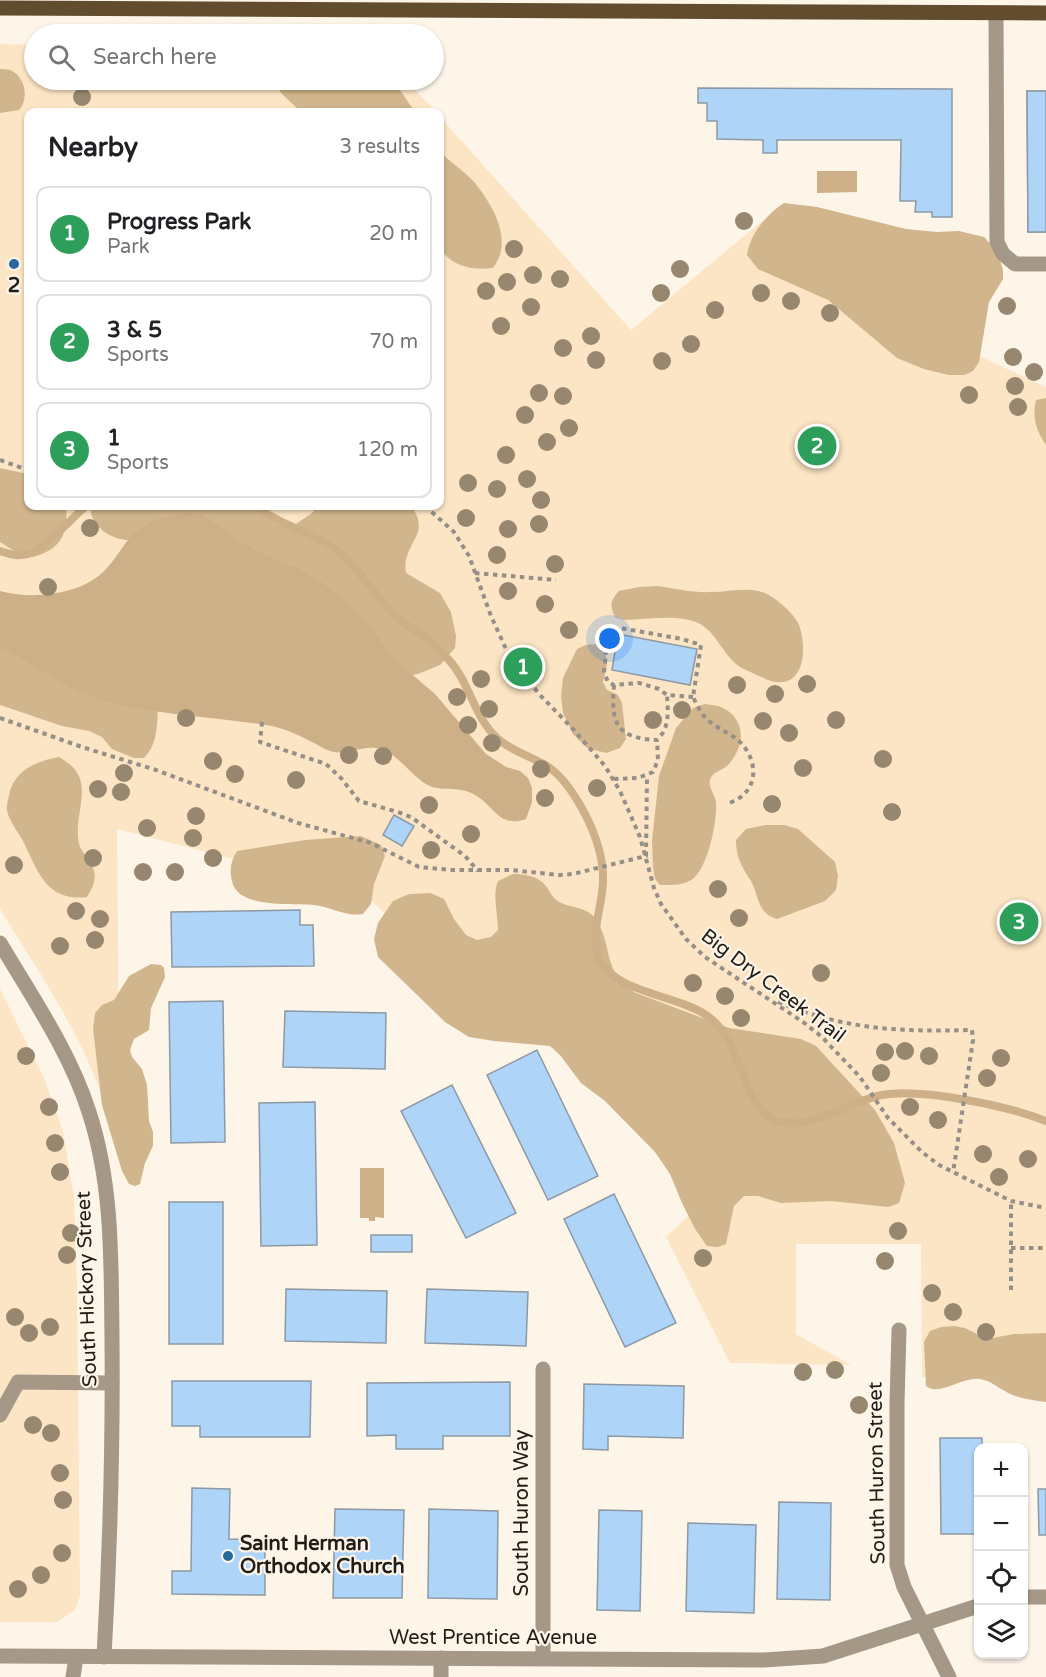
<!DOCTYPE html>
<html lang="en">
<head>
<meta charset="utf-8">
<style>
  body { margin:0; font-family:"Varela Round",sans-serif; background:#f2f2f2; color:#202124 }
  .controls { position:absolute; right:18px; bottom:18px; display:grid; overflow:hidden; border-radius:12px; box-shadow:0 2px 4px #0004 }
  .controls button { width:54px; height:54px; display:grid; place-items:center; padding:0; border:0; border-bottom:2px solid #e0e0e0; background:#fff; color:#202124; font:30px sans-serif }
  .you { position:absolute; left:610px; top:639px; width:21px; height:21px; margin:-15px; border:4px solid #fff; border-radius:50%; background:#1a73e8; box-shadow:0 0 0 9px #1a73e833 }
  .badge { display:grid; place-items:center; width:39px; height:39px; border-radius:50%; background:#27689e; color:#fff; font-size:20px; font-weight:700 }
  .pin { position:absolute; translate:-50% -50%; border:3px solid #fff; box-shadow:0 2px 6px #0006 }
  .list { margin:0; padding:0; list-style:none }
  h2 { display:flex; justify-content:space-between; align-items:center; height:78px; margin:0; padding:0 24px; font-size:26px }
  h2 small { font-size:20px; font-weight:400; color:#757577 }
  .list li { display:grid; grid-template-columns:39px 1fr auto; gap:18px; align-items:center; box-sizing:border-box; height:96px; margin:0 12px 12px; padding:0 12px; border:2px solid #e0e0e0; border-radius:12px }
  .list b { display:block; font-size:22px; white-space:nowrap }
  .list p { margin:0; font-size:20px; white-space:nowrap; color:#757577 }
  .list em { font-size:20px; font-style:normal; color:#757577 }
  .icon { flex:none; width:33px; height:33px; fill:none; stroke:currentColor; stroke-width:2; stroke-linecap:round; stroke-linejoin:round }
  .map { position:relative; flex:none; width:1046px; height:1677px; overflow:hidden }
  .search { position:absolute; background:#fff; box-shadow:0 2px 4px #0004; left:24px; top:24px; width:420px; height:66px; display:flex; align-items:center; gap:15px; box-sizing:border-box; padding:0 21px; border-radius:33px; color:#757577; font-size:22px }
  .panel { position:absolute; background:#fff; box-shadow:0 2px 4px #0004; left:24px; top:108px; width:420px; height:402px; border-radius:12px }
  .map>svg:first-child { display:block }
  .green { fill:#fce5c4 }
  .forest { fill:#d1b58c }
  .water { fill:#cdb087 }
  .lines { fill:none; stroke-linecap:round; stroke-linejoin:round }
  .stream { stroke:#cdb087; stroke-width:8 }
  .building { fill:#aed4f8; stroke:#8d99a5; stroke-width:1.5 }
  .path { stroke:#968f87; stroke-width:4; stroke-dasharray:4.5 4.5; stroke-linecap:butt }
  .minor { stroke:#a59887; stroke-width:15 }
  .major { stroke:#614c2d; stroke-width:15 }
  .tree { fill:#97876f }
  .poi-dot { fill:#27689e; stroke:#fef5e9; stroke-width:2 }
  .labels { text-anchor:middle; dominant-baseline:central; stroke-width:4.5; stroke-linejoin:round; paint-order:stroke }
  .poi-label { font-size:20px; font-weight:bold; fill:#201c17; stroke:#fef5e9 }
  .street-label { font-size:20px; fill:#201c17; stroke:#fef5e9 }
</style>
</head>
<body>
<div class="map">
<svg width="1046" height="1677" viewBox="0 0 1046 1677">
  <rect width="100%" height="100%" fill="#fef5e9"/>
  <!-- green -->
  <g class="green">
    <path d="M0 44 34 45V80H406L436 112H28V506H440V117L631 330 779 207 956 345 1046 387V1376L922 1377 921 1244H796V1334L851 1365 730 1363 666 1237 713 1193 567 1022 498 1018 362 892 117 829 120 1164C115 1144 112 1124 105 1105 84 1038 37 969 0 909Z"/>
    <polygon points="0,989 44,1078 63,1131 74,1197 77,1283 80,1595 75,1610 57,1622 0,1622"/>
  </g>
  <!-- forest -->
  <g class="forest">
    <path d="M0 69C3 69 7 69 10 70 26 77 29 99 19 110L0 113Z"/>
    <polygon points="275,80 393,80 415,112 301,112 281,93"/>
    <path d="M440 151C450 163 465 171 475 183 493 206 514 240 493 268 472 271 452 266 440 249Z"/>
    <path d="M784 203 817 207 906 229 937 232 959 231 984 237 997 251 1003 270V279L989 302 979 362 973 371 964 375H949L924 369 897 358 828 300 758 269 747 255C750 234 767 214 784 203Z"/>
    <path d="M1046 398V445C1036 430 1032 418 1036 400Z"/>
    <path d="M0 468 28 474V506H66C68 526 65 544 44 553 40 555 35 557 30 557 19 555 9 548 0 542Z"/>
    <path d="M91 506H245L279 525 296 524 312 513 318 506H411C433 535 401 543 406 573L440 593 451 612 456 636 455 648 440 665 418 674 395 677 157 540C135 540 115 544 99 527 93 520 90 515 91 506Z"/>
    <path d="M658 586C676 589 694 593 712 592 730 592 745 587 762 592 774 596 790 610 797 621 806 637 808 680 782 682 772 683 766 679 757 675 751 672 745 670 740 667 723 656 716 630 696 622 674 614 647 620 624 620L615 617C609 605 611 600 619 591L639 587Z"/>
    <path d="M0 619 158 701C157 721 159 743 144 758H134L112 749 102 737 89 731 62 726 0 705Z"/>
    <path d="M595 644C612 653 607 667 603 682L607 690 618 695 622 703 626 739 620 748 606 753 587 748 573 734 563 713 561 696 563 678 577 649 586 645Z"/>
    <path d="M705 704C711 705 718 705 723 708 747 720 745 748 727 766 721 771 712 772 710 780 708 787 715 795 716 802 717 822 709 862 695 877 686 886 671 885 660 885L655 879 653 867 652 841 659 776 676 728 693 708Z"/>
    <path d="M59 757C100 779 72 810 79 844 80 848 83 852 86 856 98 872 97 881 87 897 47 902 38 872 24 843 19 832 9 822 7 810 6 806 8 800 9 796 13 771 36 761 59 757Z"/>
    <path d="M765 825H784L798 829 835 862 838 876 836 890 825 901 777 919C757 913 759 896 751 881 742 867 736 858 736 840L746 829Z"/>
    <path d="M361 836 381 845 385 856 374 884 371 904 363 914C345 917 332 907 314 905 292 903 237 909 232 881 229 869 231 861 237 851L305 840Z"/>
    <path d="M513 874C525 874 538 876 546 886 549 890 551 895 554 898 565 909 585 905 595 918 614 945 601 973 636 993L729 1028 801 1039 816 1046 875 1110 894 1143 905 1183 899 1203 888 1207 831 1201 781 1203 758 1196H744L734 1206 726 1244 718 1247 707 1246 695 1229 682 1203 670 1174 655 1152 605 1101 581 1083 560 1055 550 1046 494 1041 469 1037 445 1022 378 957 374 939 378 923 393 901 409 894 430 893 444 899 454 919 466 935 477 940 491 937 498 930C498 913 492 896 498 881Z"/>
    <polygon points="151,964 161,965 164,968 165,977 151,1008 149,1030 134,1039 130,1050 132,1057 142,1069 147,1085 149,1121 153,1132 153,1146 145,1163 140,1184 135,1186 129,1184 122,1171 102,1105 93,1029 95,1013 102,1005 114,1000 129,976"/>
    <path d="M954 1326 965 1328 987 1339 1014 1334 1046 1333V1402C1032 1400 1017 1399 1005 1391 995 1386 991 1381 980 1379 960 1377 940 1397 926 1386L924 1342 930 1331 941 1327Z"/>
  </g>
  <!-- water -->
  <g class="water">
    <polygon points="817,171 857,171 857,192 817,193"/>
    <path d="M184 513 202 515 244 544 265 555 297 568 320 581 348 603 376 634 394 659 435 694 486 754 506 767 520 771 528 778 532 788V802L526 819C498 829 494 804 473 794 457 785 441 793 426 784 410 774 400 757 383 750 366 743 351 755 334 752 327 751 320 746 314 743 300 736 286 729 272 726 218 717 163 716 110 702 96 698 80 693 67 686 44 674 26 657 0 649V591C32 600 82 595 105 570 114 561 120 550 128 540 143 522 162 517 184 513Z"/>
    <polygon points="360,1168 384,1168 384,1218 375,1217 375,1221 369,1221 369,1218 360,1218"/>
  </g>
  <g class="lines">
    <!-- stream -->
    <g class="stream">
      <path d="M253 506C268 515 283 523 299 530 309 535 320 539 330 545 361 566 373 597 400 620 407 626 416 631 424 636 433 643 441 652 449 660 470 683 474 717 497 738 511 751 530 756 547 766 561 775 572 791 580 805 593 827 604 856 603 881 603 906 588 937 600 961 617 993 677 995 706 1015 742 1039 740 1095 768 1116 800 1139 848 1101 882 1095 922 1088 1008 1106 1046 1121"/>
      <path d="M0 551C9 554 18 557 28 554 42 551 74 516 86 506"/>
    </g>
  </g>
  <!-- building -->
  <g class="building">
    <polygon points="698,88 952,89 952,217 932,217 932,212 915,212 916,201 900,201 901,140 777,140 777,153 763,153 763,140 717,139 717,121 707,121 707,103 698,103"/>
    <polygon points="1027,91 1046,91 1046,232 1028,232"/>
    <polygon points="1027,91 1046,91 1046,232 1028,232"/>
    <polygon points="618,634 697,649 690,685 612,670"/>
    <polygon points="394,815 414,826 402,846 383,835"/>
    <polygon points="300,910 300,925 313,925 314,966 172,967 171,912"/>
    <polygon points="223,1001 225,1142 171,1143 169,1002"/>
    <polygon points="285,1011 386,1013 385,1069 283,1067"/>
    <polygon points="537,1050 598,1176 548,1200 487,1075"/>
    <polygon points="452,1085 516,1213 466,1238 401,1111"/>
    <polygon points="315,1102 317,1245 261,1246 259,1103"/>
    <polygon points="614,1194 676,1323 625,1347 564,1219"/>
    <rect x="169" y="1202" width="54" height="142"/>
    <rect x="371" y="1235" width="41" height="17"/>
    <polygon points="286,1289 387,1291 386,1343 285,1341"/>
    <polygon points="427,1289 528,1292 526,1346 425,1343"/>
    <polygon points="172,1381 311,1381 310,1437 200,1437 200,1426 172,1426"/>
    <polygon points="510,1382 510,1436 443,1436 443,1449 396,1449 396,1435 367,1436 367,1383"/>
    <polygon points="584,1384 684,1386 683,1438 608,1436 608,1450 583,1449"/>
    <polygon points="940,1438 982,1438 982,1448 978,1448 978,1534 941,1534"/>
    <polygon points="192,1488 230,1489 229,1539 265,1540 265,1595 172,1594 172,1571 191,1571"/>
    <polygon points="1038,1489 1046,1489 1046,1535 1039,1535"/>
    <polygon points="779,1502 831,1503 830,1600 777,1599"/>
    <polygon points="335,1509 404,1510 402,1598 333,1598"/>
    <polygon points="429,1509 498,1511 497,1599 428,1598"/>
    <polygon points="599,1510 642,1511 640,1611 597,1610"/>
    <polygon points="688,1523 756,1525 754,1613 686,1611"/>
  </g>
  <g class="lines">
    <!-- path -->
    <g class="path">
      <polyline points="0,460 28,470"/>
      <polyline points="425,506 454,532 469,556 491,616 506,649 522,672 539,694 573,729 605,766 620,791 640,837 654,888 661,904 686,939 705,957 803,1022 822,1037 860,1077 888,1118 922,1152 939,1165 1011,1201 1046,1208"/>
      <polyline points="475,573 556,580"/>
      <path d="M614 685C611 723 615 738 657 740 670 728 668 711 667 695"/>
      <path d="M693 697 667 695 659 689 639 683 614 685 608 682 604 672 608 635 618 628 626 629 682 639 701 645 693 697C697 705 701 714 708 720 718 729 730 733 739 741 754 755 760 780 743 795 739 799 732 802 727 804"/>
      <polyline points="0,718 82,747 156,770 298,823 371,843 419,867 452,870 511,870 559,875 573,874 646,856 647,775"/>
      <polyline points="262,722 260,742 326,764 341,778 359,801 398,812 411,817 465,856 478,871"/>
      <polyline points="614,779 638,778 653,772 658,760 657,740"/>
      <path d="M778 1002C846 1030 900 1032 972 1030L973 1040 953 1173"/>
      <polyline points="1011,1248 1046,1248"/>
      <polyline points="1011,1290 1011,1201"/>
    </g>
    <!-- minor -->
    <g class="minor">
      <polyline points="996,13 997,242 1003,254 1015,264 1046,264"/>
      <path d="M0 943C32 997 70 1052 89 1112 113 1185 111 1262 112 1338 113 1444 110 1550 104 1657"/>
      <polyline points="899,1330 897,1403 897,1565 904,1587 949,1677"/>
      <polyline points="0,1415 18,1382 112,1383"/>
      <polyline points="1024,1597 1046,1597"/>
      <polyline points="0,1656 764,1660 823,1656 978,1606"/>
      <polyline points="543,1658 543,1369"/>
      <polyline points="73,1677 76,1657"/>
      <polyline points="441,1677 441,1658"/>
    </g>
    <!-- major -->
    <polyline class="major" points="0,8 1046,13"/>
  </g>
  <!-- trees -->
  <g class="tree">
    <circle cx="82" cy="97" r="9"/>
    <circle cx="744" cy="221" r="9"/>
    <circle cx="514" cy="249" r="9"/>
    <circle cx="680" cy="269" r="9"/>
    <circle cx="533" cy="275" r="9"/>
    <circle cx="560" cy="279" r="9"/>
    <circle cx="507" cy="282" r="9"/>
    <circle cx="486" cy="291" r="9"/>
    <circle cx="661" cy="293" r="9"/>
    <circle cx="761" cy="293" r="9"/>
    <circle cx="791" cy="301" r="9"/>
    <circle cx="1007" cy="306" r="9"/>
    <circle cx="531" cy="307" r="9"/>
    <circle cx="715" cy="310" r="9"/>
    <circle cx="830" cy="313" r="9"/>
    <circle cx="501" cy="326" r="9"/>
    <circle cx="591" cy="336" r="9"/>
    <circle cx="691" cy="344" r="9"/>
    <circle cx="563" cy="348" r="9"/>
    <circle cx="1013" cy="357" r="9"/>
    <circle cx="596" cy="360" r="9"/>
    <circle cx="662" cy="361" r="9"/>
    <circle cx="1034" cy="372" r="9"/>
    <circle cx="1015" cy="386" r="9"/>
    <circle cx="539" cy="393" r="9"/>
    <circle cx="969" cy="395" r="9"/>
    <circle cx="563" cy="396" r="9"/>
    <circle cx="1018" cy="407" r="9"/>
    <circle cx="525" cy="415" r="9"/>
    <circle cx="569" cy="428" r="9"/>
    <circle cx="547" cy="442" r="9"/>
    <circle cx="506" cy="455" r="9"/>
    <circle cx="527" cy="479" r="9"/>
    <circle cx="468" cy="483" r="9"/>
    <circle cx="497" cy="489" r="9"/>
    <circle cx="541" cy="500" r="9"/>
    <circle cx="466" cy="518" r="9"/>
    <circle cx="539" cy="524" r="9"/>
    <circle cx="90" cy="528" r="9"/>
    <circle cx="508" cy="529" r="9"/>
    <circle cx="497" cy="555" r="9"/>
    <circle cx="555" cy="564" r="9"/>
    <circle cx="48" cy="587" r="9"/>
    <circle cx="508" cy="591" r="9"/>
    <circle cx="545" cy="604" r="9"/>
    <circle cx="569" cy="630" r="9"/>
    <circle cx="481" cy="679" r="9"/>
    <circle cx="807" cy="684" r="9"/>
    <circle cx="737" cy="685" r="9"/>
    <circle cx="775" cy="694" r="9"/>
    <circle cx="457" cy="697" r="9"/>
    <circle cx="489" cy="709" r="9"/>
    <circle cx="682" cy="710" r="9"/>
    <circle cx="186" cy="718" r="9"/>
    <circle cx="653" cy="720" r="9"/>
    <circle cx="836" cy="720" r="9"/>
    <circle cx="763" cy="721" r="9"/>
    <circle cx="468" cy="725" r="9"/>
    <circle cx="789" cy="733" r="9"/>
    <circle cx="492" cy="743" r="9"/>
    <circle cx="349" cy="755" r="9"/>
    <circle cx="383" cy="756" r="9"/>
    <circle cx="883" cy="759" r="9"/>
    <circle cx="213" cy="761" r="9"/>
    <circle cx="803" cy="768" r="9"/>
    <circle cx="541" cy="769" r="9"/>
    <circle cx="124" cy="773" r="9"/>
    <circle cx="235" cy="774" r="9"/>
    <circle cx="296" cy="780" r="9"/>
    <circle cx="597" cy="788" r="9"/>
    <circle cx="98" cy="789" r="9"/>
    <circle cx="121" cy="792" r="9"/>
    <circle cx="545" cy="798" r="9"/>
    <circle cx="772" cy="804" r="9"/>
    <circle cx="429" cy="805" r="9"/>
    <circle cx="892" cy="812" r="9"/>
    <circle cx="196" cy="816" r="9"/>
    <circle cx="147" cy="828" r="9"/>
    <circle cx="471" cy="834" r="9"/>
    <circle cx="193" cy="838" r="9"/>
    <circle cx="431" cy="850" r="9"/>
    <circle cx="93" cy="858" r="9"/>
    <circle cx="213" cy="858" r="9"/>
    <circle cx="14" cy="865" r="9"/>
    <circle cx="143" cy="872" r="9"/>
    <circle cx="175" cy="872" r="9"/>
    <circle cx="718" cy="889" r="9"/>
    <circle cx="76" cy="911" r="9"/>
    <circle cx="739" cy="918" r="9"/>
    <circle cx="100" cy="919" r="9"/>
    <circle cx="95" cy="940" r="9"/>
    <circle cx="60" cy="946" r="9"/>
    <circle cx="821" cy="973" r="9"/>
    <circle cx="693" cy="983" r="9"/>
    <circle cx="725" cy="996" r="9"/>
    <circle cx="741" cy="1018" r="9"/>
    <circle cx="905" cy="1051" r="9"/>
    <circle cx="885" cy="1052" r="9"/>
    <circle cx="26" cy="1056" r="9"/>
    <circle cx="929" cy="1056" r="9"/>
    <circle cx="1001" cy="1058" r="9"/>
    <circle cx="881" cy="1073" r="9"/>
    <circle cx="987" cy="1078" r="9"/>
    <circle cx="49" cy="1107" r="9"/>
    <circle cx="910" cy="1107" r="9"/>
    <circle cx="938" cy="1120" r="9"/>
    <circle cx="55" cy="1143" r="9"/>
    <circle cx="983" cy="1154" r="9"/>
    <circle cx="1028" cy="1159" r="9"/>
    <circle cx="60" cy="1172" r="9"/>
    <circle cx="999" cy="1177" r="9"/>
    <circle cx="898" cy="1231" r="9"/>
    <circle cx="71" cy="1233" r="9"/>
    <circle cx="67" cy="1255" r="9"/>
    <circle cx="703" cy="1258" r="9"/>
    <circle cx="885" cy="1261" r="9"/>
    <circle cx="932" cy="1293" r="9"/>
    <circle cx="953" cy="1312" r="9"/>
    <circle cx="15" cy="1317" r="9"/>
    <circle cx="50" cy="1327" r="9"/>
    <circle cx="986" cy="1332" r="9"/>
    <circle cx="29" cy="1333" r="9"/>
    <circle cx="835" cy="1370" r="9"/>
    <circle cx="803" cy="1372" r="9"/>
    <circle cx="859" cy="1405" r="9"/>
    <circle cx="33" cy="1425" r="9"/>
    <circle cx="51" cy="1433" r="9"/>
    <circle cx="60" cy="1473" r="9"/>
    <circle cx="63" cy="1500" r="9"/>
    <circle cx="62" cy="1553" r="9"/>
    <circle cx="41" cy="1575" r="9"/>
    <circle cx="18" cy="1589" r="9"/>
  </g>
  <!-- markers -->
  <g class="poi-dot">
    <circle cx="14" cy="264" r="6"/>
    <circle cx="228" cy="1556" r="6"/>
  </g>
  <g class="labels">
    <!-- poi labels -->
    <g class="poi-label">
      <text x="14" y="286">2</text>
      <text x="240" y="1544" text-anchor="start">Saint Herman<tspan x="240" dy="23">Orthodox Church</tspan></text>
    </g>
    <!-- street labels -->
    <g class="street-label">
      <text transform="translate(773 986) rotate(37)">Big Dry Creek Trail</text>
      <text transform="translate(87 1289) rotate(-92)">South Hickory Street</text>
      <text transform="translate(877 1473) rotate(-91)">South Huron Street</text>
      <text transform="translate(522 1513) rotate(-90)">South Huron Way</text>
      <text x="493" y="1638">West Prentice Avenue</text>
    </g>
  </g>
</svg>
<div class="controls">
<button>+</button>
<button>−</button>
<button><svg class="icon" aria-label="locate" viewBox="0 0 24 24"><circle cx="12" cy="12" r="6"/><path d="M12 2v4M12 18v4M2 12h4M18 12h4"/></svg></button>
<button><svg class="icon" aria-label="layers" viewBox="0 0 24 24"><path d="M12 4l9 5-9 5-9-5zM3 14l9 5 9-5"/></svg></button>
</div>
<div class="you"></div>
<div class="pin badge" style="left:523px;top:667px;background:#2e9e5b">1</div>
<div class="pin badge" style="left:817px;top:446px;background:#2e9e5b">2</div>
<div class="pin badge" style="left:1019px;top:922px;background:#2e9e5b">3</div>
<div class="search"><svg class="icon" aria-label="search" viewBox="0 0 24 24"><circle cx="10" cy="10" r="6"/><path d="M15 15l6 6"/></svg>Search here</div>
<section class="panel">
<h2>Nearby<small>3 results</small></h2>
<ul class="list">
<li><span class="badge" style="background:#2e9e5b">1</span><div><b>Progress Park</b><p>Park</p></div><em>20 m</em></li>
<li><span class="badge" style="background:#2e9e5b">2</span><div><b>3 &amp; 5</b><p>Sports</p></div><em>70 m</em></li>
<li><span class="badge" style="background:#2e9e5b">3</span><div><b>1</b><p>Sports</p></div><em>120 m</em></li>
</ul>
</section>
</div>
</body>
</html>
